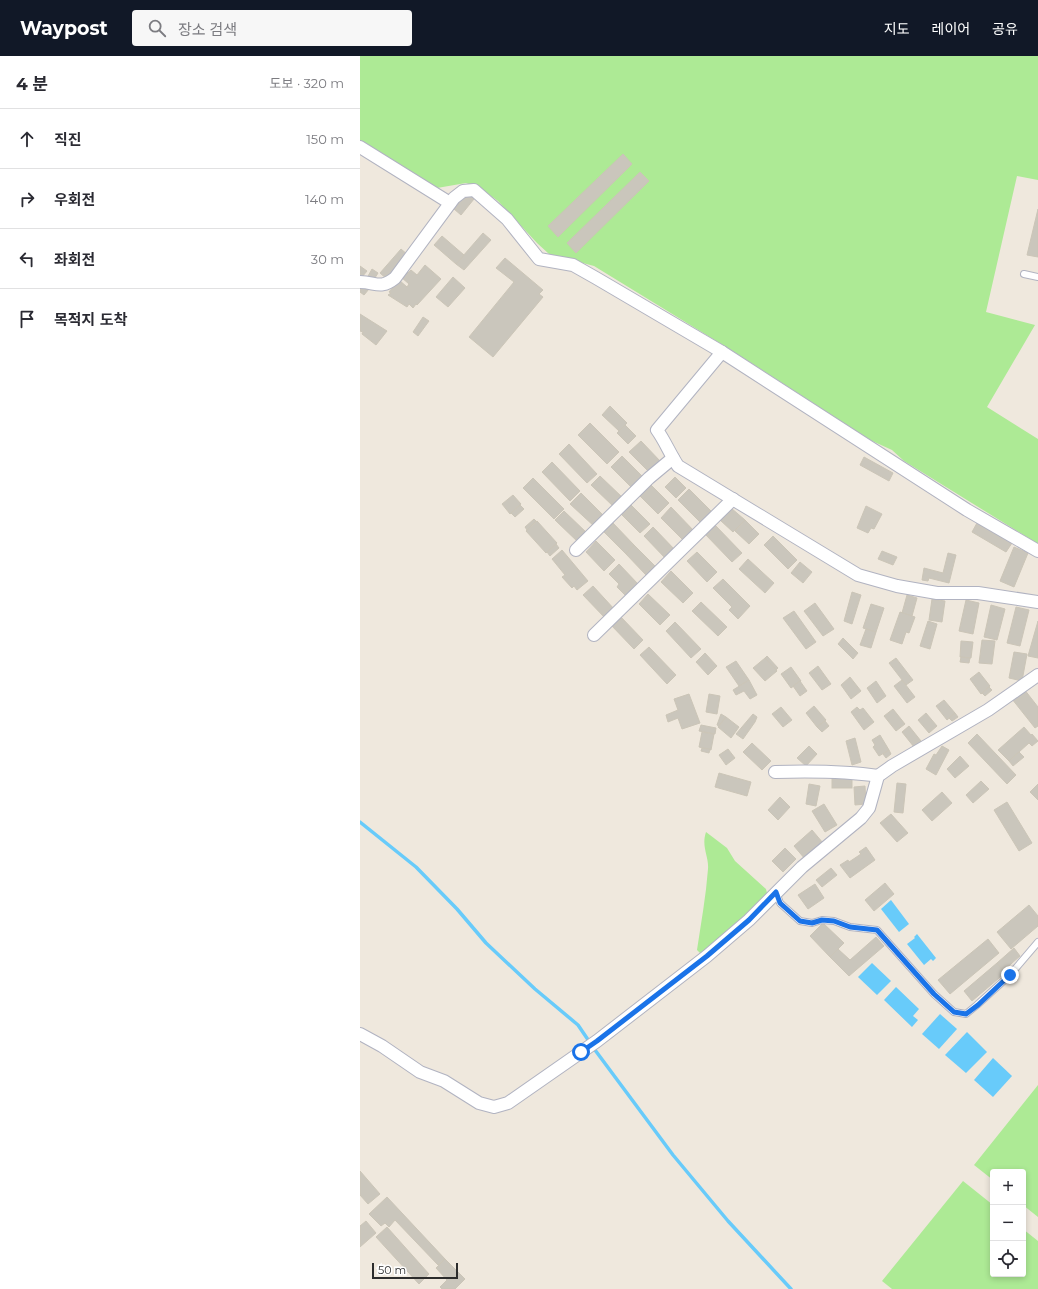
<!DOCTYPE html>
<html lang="ko">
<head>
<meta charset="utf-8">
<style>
  body { margin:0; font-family:Montserrat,"Noto Sans KR",sans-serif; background:#f7f7f7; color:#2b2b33 }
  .controls { position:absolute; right:12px; bottom:12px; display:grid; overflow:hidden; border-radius:4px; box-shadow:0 2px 6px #0003 }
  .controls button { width:36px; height:36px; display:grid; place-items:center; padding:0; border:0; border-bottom:1px solid #e1e1e2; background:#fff; color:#2b2b33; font:20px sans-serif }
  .scale { position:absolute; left:12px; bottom:10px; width:86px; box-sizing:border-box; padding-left:4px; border:2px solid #2c2c2c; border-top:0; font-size:11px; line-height:14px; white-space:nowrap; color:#2c2c2c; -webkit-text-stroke:3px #fff; paint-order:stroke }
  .stop { position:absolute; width:12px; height:12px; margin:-9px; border:3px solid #1a73e8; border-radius:50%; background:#fff }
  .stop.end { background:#1a73e8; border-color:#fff; box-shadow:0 1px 4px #0008 }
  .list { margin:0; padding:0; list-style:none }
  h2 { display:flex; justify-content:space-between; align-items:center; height:52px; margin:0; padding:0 16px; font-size:17px }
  h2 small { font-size:13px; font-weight:400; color:#7c7c81 }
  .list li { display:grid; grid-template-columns:26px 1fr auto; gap:12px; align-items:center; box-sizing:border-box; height:60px; padding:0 16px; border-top:1px solid #e1e1e2 }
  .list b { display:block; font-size:15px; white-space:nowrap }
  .list em { font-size:13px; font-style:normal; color:#7c7c81 }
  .icon { flex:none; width:22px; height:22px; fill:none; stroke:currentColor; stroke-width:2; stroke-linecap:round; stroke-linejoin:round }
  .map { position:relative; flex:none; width:678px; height:1233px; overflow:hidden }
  header { display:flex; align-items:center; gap:24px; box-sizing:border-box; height:56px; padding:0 20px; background:#111827; color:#fff }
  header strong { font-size:19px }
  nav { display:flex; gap:22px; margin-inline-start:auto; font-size:14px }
  .search { width:280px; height:36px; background:#f7f7f7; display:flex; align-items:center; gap:10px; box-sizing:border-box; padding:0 14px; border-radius:4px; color:#7c7c81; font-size:15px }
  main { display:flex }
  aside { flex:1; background:#fff }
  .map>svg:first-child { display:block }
  .green { fill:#adea95 }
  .water { fill:#68cbfa }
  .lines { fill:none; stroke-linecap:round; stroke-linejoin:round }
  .stream { stroke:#68cbfa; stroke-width:3.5 }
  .building { fill:#cac6bc; stroke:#cbc5b7 }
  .service-casing { stroke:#b1b3c1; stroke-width:8 }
  .minor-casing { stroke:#b1b3c1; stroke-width:14 }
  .service { stroke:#fff; stroke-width:6 }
  .minor { stroke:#fff; stroke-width:12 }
  .route { stroke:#1a73e8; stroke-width:5 }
</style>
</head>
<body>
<header>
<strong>Waypost</strong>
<div class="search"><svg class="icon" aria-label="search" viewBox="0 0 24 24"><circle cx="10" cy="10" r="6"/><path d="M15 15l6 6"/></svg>장소 검색</div>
<nav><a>지도</a><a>레이어</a><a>공유</a></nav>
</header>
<main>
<aside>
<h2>4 분<small>도보 · 320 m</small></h2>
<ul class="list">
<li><svg class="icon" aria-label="ahead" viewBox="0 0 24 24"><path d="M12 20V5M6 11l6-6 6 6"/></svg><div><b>직진</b></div><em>150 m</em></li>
<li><svg class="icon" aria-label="right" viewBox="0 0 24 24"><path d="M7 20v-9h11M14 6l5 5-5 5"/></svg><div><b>우회전</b></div><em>140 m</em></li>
<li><svg class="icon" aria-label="left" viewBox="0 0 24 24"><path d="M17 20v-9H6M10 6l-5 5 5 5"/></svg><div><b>좌회전</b></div><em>30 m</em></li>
<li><svg class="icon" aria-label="arrive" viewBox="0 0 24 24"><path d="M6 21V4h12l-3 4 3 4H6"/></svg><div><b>목적지 도착</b></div></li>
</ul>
</aside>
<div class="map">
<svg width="678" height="1233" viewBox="0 0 678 1233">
  <rect width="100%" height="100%" fill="#efe8dd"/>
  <!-- green -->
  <g class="green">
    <polygon points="0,0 678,0 678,124 657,120 626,256 675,269 627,351 678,383 678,488 544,405 532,394 510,384 371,294 234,210 189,198 177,187 138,145 120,132 106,127 77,132 0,85"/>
    <path d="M346 776 367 792 375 805 406 833 407 837 403 844 341 898 337 894C341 867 346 840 348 813 349 800 341 791 346 776Z"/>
    <polygon points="678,1029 678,1161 663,1149 663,1116 633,1116 633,1124 614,1109"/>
    <polygon points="603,1125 633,1149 633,1218 663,1218 663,1173 678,1185 678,1233 532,1233 522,1225"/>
  </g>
  <!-- water -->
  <g class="water">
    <polygon points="531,844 549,868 539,876 521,853"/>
    <polygon points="557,878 576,902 573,905 571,903 564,909 547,888 555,882 554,881"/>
    <polygon points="512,907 531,925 517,939 498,921"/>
    <polygon points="536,931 559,953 553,960 558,964 552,971 524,944"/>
    <polygon points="580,958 597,973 579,993 562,978"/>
    <polygon points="607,976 627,996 606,1017 585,999"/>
    <polygon points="633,1002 652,1020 633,1041 614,1024"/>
  </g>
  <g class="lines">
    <!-- stream -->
    <polyline class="stream" points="0,766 56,811 97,853 126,887 175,933 218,969 235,994 313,1099 368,1165 431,1233"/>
  </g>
  <!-- building -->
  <g class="building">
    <polygon points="263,98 272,108 198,181 188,170"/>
    <polygon points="280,116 289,125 216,197 207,187"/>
    <polygon points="107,137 114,143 101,159 94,153"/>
    <polygon points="678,153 678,201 667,199"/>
    <polygon points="123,177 131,184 104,214 96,208"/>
    <polygon points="82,180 104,199 96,208 74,189"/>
    <polygon points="41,193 48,199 28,224 20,217"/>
    <polygon points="145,202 183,234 179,238 183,241 133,301 109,281 154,226 136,212"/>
    <polygon points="65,209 81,223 57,249 56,248 53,252 49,248 47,251 28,239 31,237 29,236 39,224 47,231 49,228 41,221 46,216 48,217 51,214 57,219"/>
    <polygon points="0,210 7,215 2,221 0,219"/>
    <polygon points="12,213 18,217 13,225 7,222"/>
    <polygon points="93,221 105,232 88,251 76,241"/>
    <polygon points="4,229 9,233 4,239 0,236 0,234"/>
    <polygon points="0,258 27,275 16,289 2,278 3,276 0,275"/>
    <polygon points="63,261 69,265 58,280 53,276"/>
    <polygon points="250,350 267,367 259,375 242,359"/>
    <polygon points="230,367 259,396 247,408 218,379"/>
    <polygon points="265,369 276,380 268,388 257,377"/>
    <polygon points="281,385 301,406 290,417 269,396"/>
    <polygon points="209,388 237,418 227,427 199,398"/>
    <polygon points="262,400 284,422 273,433 251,411"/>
    <polygon points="504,401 533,417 529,425 500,409"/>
    <polygon points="192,406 220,435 210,445 182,416"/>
    <polygon points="240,420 263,442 254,451 231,429"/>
    <polygon points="315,421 326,432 316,442 305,431"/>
    <polygon points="173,422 204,453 194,463 163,432"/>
    <polygon points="290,428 309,447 298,458 279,439"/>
    <polygon points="329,433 353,457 342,468 318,444"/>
    <polygon points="221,437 245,461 235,471 210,448"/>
    <polygon points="153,439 161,448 150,458 142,448"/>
    <polygon points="270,448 290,468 280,477 260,457"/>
    <polygon points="160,449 164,453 155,461 151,457"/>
    <polygon points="506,450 522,458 514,473 511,472 508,477 497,472"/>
    <polygon points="311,451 335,476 325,486 301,462"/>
    <polygon points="371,452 385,464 373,476 360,464"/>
    <polygon points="204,455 228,478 219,487 195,464"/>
    <polygon points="174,463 176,465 167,474 165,471"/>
    <polygon points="385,464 399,478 389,488 375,475"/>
    <polygon points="177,465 197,487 186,497 166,475"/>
    <polygon points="252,466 274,489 266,498 243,475"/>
    <polygon points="617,467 652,487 646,496 612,476"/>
    <polygon points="354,468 382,497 372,506 345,478"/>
    <polygon points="293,471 316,495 307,504 284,480"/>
    <polygon points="413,480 437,504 428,513 404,489"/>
    <polygon points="236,485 255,504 244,515 226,496"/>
    <polygon points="196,488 199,492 190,500 187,496"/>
    <polygon points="274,489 295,510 286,519 266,498"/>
    <polygon points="654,491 668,497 654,531 640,525"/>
    <polygon points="202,494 228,525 217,534 214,530 212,532 202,521 205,519 192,503"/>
    <polygon points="522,495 537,501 533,509 518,503"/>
    <polygon points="337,496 357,516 347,526 327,505"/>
    <polygon points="588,497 596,499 589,527 569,522 568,525 562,524 564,512 583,517"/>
    <polygon points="388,503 414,527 405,537 379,513"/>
    <polygon points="440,506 452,516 443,527 431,517"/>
    <polygon points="259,508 278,528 266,540 257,531 259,528 249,518"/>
    <polygon points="311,515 333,537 323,547 301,526"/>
    <polygon points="363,523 390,550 378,563 369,554 372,551 353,532"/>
    <polygon points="233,530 255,554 246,563 223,539"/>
    <polygon points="492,536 501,539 492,568 484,565"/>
    <polygon points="288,538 310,559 300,569 279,548"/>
    <polygon points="547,539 557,542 552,560 542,557"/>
    <polygon points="572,543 585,545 582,566 569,564"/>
    <polygon points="606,544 619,547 613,578 599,575"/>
    <polygon points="341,546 367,571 358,580 332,555"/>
    <polygon points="455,547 474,573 463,580 444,555"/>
    <polygon points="511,548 524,552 516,576 503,572"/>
    <polygon points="631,549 645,553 637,584 624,581"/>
    <polygon points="656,551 669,554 660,590 647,587"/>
    <polygon points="434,555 456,586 446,593 423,562"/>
    <polygon points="540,556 555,561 549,577 546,576 542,588 530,584"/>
    <polygon points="260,560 283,584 274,593 251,569"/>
    <polygon points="568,565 577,568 570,593 560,590"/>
    <polygon points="678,565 678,602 668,600"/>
    <polygon points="315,566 341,593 331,602 306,575"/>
    <polygon points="506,573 516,576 511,592 500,589"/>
    <polygon points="483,582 498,597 493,603 478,588"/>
    <polygon points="622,584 635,585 632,608 619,607"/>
    <polygon points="601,585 613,586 611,602 600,601"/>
    <polygon points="289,591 316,619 307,628 280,599"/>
    <polygon points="654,596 667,598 662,625 649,622"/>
    <polygon points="345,597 357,610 348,619 336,606"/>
    <polygon points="407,600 418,612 416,614 405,602"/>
    <polygon points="601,601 610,602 609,607 600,606"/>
    <polygon points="405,602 417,615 405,625 393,612"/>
    <polygon points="536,602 553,624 546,629 529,607"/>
    <polygon points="376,605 389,624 379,630 366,611"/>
    <polygon points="458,610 471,628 462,634 449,617"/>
    <polygon points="431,611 441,625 431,632 421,618"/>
    <polygon points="619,616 630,630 621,638 610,623"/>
    <polygon points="490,621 501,635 491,643 481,629"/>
    <polygon points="389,624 397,639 390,643 384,635 376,639 373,634"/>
    <polygon points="542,624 555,641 547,647 534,630"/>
    <polygon points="440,625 447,635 440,640 433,630"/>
    <polygon points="516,625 526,640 517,647 507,632"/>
    <polygon points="629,631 632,634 625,640 622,637"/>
    <polygon points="664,633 678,651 678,670 675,672 652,643"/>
    <polygon points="329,638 340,667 322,673 318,662 308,666 306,659 318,654 314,643"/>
    <polygon points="349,638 360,640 357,658 346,656"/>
    <polygon points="584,644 595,657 587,664 576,650"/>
    <polygon points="454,650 466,664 457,671 446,657"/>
    <polygon points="421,651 432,664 423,671 412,658"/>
    <polygon points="497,651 500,654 503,652 514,666 504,674 491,656"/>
    <polygon points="533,653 545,668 536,675 524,660"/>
    <polygon points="566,657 577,670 569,677 558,664"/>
    <polygon points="595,657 598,661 592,665 589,662"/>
    <polygon points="361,658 366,661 359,670 357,669"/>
    <polygon points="393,658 397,661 395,666 383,683 376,678"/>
    <polygon points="366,661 379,671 371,682 358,671"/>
    <polygon points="465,665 469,670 462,676 457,671"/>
    <polygon points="341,669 356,672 355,678 339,675"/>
    <polygon points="549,670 561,685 554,691 542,676"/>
    <polygon points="664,671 671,679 672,678 678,685 672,690 669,687 649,705 638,694"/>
    <polygon points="342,676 354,678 351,694 339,691"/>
    <polygon points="617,678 656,719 647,728 608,687"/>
    <polygon points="520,679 529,694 519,700 513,691 515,689 512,684"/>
    <polygon points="495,682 501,706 492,709 486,685"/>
    <polygon points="392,687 411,705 402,714 383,696"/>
    <polygon points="449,690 457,698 446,710 437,702"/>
    <polygon points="582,690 589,694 576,719 566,713 574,698 576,699"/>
    <polygon points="342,692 350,693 349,697 341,695"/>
    <polygon points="368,693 375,702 366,709 359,699"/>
    <polygon points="529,694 531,698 526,702 523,698"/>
    <polygon points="659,696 664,701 653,710 649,705"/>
    <polygon points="600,700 609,710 595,722 587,713"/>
    <polygon points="359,717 391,726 387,740 355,731"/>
    <rect x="472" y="720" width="20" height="12"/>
    <polygon points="621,725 629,733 613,747 606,739"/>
    <polygon points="537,727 546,728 543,757 534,756"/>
    <polygon points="449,728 460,730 456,750 446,748"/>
    <polygon points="678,728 678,744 670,736"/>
    <polygon points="505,730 506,748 495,749 494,731"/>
    <polygon points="582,736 592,747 572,765 562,754"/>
    <polygon points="420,741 430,751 418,764 408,754"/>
    <polygon points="647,746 672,787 659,795 634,754"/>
    <polygon points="464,748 477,769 465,776 452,755"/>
    <polygon points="531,758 548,777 537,786 520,767"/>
    <polygon points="452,774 463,787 445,803 434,790"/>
    <polygon points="506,791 515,804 490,822 480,809 488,804 489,806 501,798 499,796"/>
    <polygon points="425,792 436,803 423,816 412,805"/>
    <polygon points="471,812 477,819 462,831 456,824"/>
    <polygon points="525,827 534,838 514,855 505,844"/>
    <polygon points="455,828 464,842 448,853 438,839"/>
    <polygon points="669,849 678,860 678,870 651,893 637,876"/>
    <polygon points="463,867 484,887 470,901 450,880"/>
    <polygon points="516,881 524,890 489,920 470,901 478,893 490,904"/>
    <polygon points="628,883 639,897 590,938 578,924"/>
    <polygon points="654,892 660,900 643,915 637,907"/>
    <polygon points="637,907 645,917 612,945 604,935"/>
    <polygon points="0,1115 20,1138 8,1148 0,1139"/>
    <polygon points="27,1141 85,1203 78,1209 35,1164 29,1171 25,1167 21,1170 9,1158"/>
    <polygon points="6,1165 16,1177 0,1191 0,1170"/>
    <polygon points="27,1171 69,1218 59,1228 16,1181"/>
    <polygon points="85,1203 105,1223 95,1233 82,1233 80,1231 87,1224 76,1212"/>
  </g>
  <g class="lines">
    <!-- service casing -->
    <g class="service-casing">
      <g id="service">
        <polyline points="664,218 678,221"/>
        <polyline points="416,836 420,847 440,865 452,867 462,864 474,865 490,871 517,874 574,938 594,956 606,958 617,949 650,919 678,886"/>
      </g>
    </g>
    <!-- minor casing -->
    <g class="minor-casing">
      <g id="minor">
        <polyline points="0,91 90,147"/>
        <path d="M0 226C16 226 20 234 35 222L94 142 103 135 114 134 147 163 179 203 213 209 236 222 362 296 607 454 678 495"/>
        <path d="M362 296 297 374C305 385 310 398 318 410L498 519 537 530 577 537H618L678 546"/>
        <polyline points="216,494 289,422 313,402"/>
        <polyline points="234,579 373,443"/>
        <path d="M415 716C449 715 485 715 518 720"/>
        <polyline points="0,978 22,990 60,1016 84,1025 119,1047 134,1051 148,1047 237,985 347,900 389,864 442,811 501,762 509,752 518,720 532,710 628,654 678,619"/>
      </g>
    </g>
    <!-- service -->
    <use href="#service" class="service"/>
    <!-- minor -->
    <use href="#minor" class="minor"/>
  </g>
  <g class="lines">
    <!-- route -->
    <polyline class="route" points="221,996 237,985 347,900 389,864 416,836 420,847 440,865 452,867 462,864 474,865 490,871 517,874 574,938 594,956 606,958 618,949 650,919"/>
  </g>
</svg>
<div class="controls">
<button>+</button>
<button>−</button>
<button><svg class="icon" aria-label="locate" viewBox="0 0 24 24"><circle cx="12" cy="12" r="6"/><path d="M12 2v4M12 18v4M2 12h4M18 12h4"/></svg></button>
</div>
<div class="scale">50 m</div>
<div class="stop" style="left:221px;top:996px"></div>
<div class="stop end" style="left:650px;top:919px"></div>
</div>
</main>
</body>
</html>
